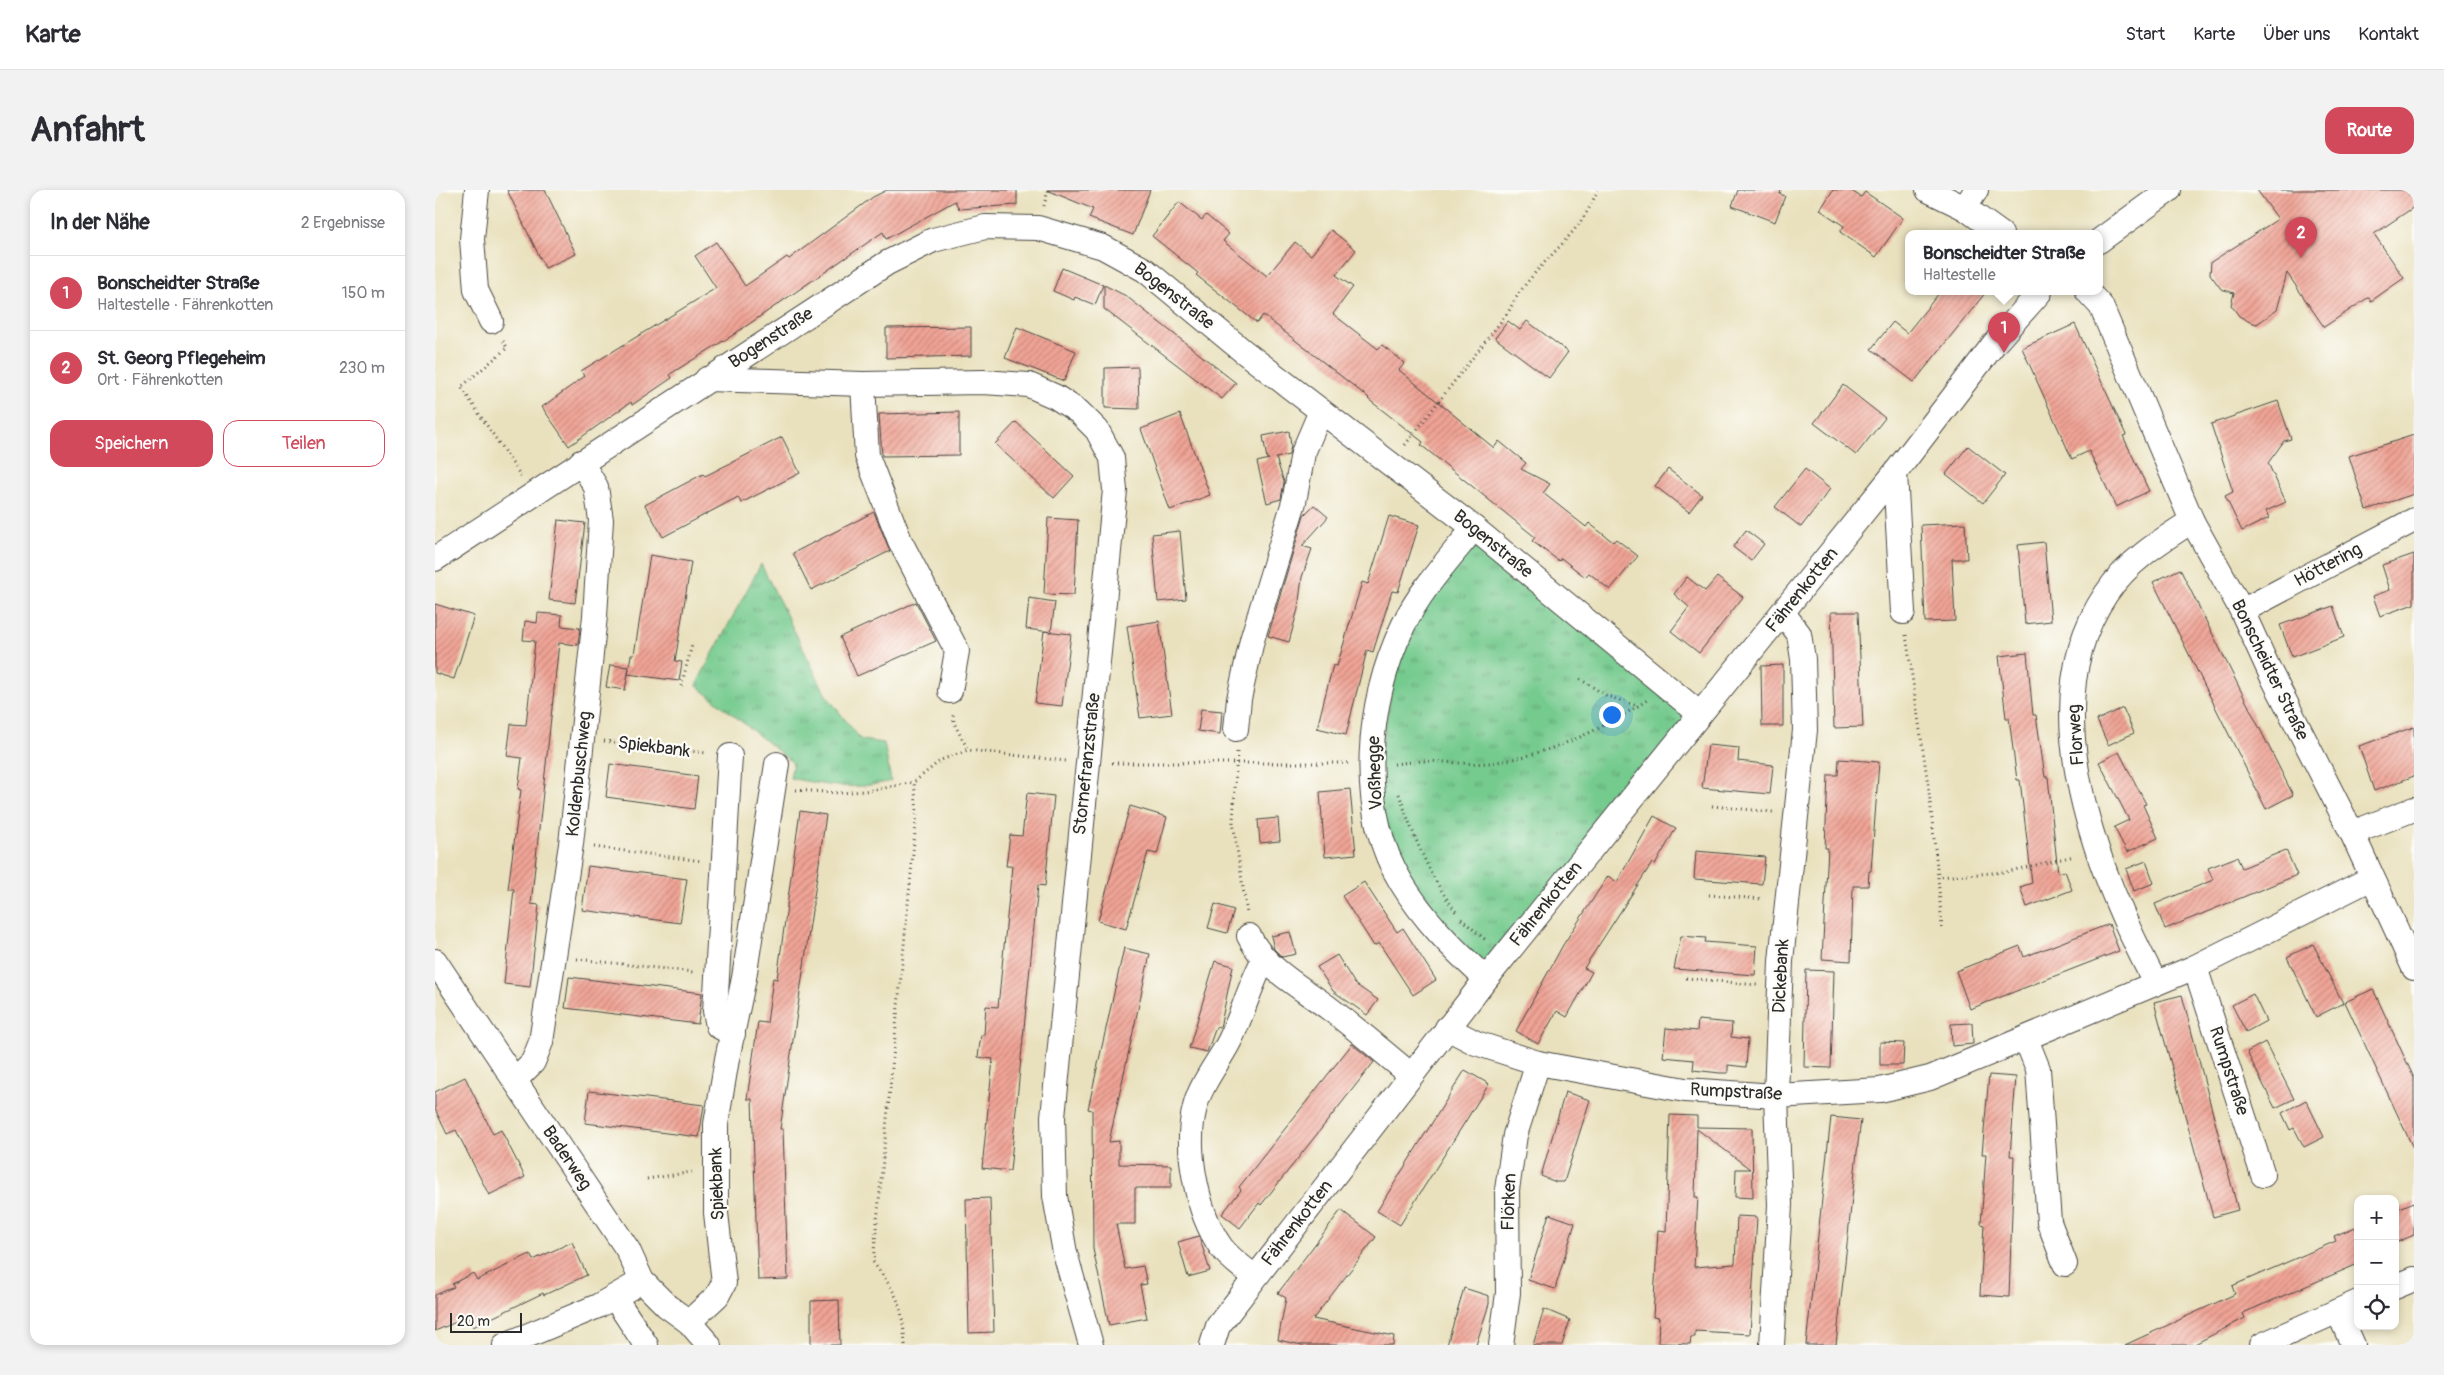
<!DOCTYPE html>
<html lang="de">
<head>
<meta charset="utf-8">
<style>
  body { margin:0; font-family:Pangolin,sans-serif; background:#f2f2f3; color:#2b2b33 }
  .controls { position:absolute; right:15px; bottom:15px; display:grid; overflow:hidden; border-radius:10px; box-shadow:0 2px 8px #0003 }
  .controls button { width:45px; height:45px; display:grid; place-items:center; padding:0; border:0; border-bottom:1px solid #e1e1e2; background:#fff; color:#2b2b33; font:25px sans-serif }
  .scale { position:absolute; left:15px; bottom:12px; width:72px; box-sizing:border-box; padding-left:5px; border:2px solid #2b2b2b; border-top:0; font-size:14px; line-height:18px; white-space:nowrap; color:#2b2b2b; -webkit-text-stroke:4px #fdfcf7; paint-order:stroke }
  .you { position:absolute; left:1176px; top:524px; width:18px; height:18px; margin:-12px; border:4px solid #fff; border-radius:50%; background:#1a73e8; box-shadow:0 0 0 8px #1a73e833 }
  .badge { display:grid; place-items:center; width:32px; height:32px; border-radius:50%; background:#d1495b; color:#fff; font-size:16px; font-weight:700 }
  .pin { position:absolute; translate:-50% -41px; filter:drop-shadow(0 1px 2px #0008) }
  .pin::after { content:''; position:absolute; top:26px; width:18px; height:15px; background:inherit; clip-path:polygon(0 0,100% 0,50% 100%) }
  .popup { position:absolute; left:1470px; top:40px; width:198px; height:65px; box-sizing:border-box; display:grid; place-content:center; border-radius:10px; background:#fff; filter:drop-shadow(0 1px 4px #0005); font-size:16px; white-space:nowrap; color:#7c7c81 }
  .popup b { font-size:19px; color:#2b2b33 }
  .popup::after { content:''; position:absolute; left:50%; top:100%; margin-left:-10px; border:10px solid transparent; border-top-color:#fff }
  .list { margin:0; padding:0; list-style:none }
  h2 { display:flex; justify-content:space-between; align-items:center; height:65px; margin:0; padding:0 20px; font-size:21px }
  h2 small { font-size:16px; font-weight:400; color:#7c7c81 }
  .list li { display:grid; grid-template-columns:32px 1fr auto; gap:15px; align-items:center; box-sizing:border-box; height:75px; padding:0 20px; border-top:1px solid #e1e1e2 }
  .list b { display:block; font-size:19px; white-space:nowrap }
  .list p { margin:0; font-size:16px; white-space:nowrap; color:#7c7c81 }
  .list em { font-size:16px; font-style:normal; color:#7c7c81 }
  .actions { display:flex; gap:10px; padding:15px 20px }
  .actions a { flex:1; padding:11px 0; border:1px solid #d1495b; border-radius:15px; text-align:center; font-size:18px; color:#d1495b }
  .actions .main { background:#d1495b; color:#fff }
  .icon { flex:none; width:28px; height:28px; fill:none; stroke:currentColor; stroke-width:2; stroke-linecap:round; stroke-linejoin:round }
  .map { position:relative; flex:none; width:1979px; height:1155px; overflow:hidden; border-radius:15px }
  header { display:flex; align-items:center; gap:30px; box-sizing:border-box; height:70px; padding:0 25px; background:#fff; border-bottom:1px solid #e1e1e2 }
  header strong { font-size:24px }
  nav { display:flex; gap:28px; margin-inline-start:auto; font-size:18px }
  .intro { display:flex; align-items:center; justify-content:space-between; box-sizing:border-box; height:120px; padding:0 30px }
  h1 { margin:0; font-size:35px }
  .button { padding:12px 22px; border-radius:15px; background:#d1495b; color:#fff; font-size:18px; font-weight:700 }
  main { display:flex; gap:30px; padding:0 30px }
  aside { flex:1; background:#fff; border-radius:15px; box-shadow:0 2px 8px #0003 }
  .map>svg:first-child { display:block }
  .park { fill:url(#park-tufts); stroke:#507a5c }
  .building { fill:url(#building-hatch) }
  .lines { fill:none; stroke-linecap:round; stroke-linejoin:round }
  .minor-casing { stroke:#484641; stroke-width:26 }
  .path { stroke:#484641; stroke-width:3; stroke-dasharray:1 4; stroke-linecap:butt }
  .minor { stroke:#fff; stroke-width:24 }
  .labels { text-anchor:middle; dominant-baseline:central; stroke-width:4.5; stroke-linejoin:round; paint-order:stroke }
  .street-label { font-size:18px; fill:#2b2b2b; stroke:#fdfcf7 }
</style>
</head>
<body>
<header>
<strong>Karte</strong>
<nav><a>Start</a><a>Karte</a><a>Über uns</a><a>Kontakt</a></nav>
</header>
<div class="intro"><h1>Anfahrt</h1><a class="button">Route</a></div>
<main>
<aside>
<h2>In der Nähe<small>2 Ergebnisse</small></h2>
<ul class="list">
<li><span class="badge">1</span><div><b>Bonscheidter Straße</b><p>Haltestelle · Fährenkotten</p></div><em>150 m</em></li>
<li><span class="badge">2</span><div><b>St. Georg Pflegeheim</b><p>Ort · Fährenkotten</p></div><em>230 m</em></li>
</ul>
<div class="actions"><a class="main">Speichern</a><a>Teilen</a></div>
</aside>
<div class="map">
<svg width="1979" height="1155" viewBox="0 0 1979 1155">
  <defs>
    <pattern id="park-tufts" width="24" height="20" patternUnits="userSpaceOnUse" patternTransform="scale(1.25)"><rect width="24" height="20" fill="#75ca8e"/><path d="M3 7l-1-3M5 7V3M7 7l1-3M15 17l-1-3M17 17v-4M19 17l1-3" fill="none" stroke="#60a474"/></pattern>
    <pattern id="building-hatch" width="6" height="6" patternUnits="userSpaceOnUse" patternTransform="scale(1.25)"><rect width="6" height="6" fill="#f0a496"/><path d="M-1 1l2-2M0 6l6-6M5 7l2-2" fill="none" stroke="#c3867b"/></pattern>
  </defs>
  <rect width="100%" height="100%" fill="#fdfcf7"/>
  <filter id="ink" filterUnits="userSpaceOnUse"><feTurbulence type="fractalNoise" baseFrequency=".02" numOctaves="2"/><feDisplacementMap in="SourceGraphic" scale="10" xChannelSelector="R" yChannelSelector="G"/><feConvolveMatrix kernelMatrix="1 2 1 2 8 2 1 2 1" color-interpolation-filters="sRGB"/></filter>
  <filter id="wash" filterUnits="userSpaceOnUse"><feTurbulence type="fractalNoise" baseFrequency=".0096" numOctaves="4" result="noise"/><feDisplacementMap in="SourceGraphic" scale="20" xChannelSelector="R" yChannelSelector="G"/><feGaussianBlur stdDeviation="1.12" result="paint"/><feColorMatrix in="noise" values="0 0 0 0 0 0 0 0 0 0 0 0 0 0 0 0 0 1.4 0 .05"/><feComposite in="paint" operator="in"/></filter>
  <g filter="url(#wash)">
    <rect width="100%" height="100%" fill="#e9e1be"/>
    <!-- park -->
    <g class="park">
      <polygon points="1039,338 1265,524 1051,789 972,694 939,598 968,436"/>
      <path d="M326 374 391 505 426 550 449 553 456 591C414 601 396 596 355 588L358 573 261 495Z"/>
    </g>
    <g id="blocks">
      <!-- building -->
      <g class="building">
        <polygon points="72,0 110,0 141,64 110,78"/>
        <polygon points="452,0 582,0 582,15 524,19 520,11 451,49 448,42 298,145 235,184 237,188 197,215 196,212 134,256 107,217 150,186 146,181 281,98 260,66 281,52 310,96 352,67 354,69 438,7"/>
        <polygon points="612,0 715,0 698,45 654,28 658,19"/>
        <polygon points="1303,0 1346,0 1345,4 1350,6 1340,32 1297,16"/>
        <polygon points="1398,0 1415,0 1426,7 1430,2 1468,28 1441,67 1405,42 1409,36 1385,20"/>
        <polygon points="1822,0 1971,0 1979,11 1979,17 1939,44 1969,88 1936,111 1934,107 1889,137 1852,83 1842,120 1822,134 1815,132 1804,126 1796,115 1799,103 1786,99 1775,84 1776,72 1843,29"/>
        <polygon points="744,12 767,30 771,25 794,44 788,51 832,86 860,52 876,65 896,40 921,60 901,85 918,97 898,124 943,159 947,155 970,173 964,180 1059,258 1064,251 1091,273 1086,279 1115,294 1108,303 1151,337 1154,333 1178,352 1181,349 1203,366 1175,400 1154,383 1150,387 1126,368 1124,371 1097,351 1100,347 986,255 988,252 933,209 934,208 828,125 822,133 761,85 763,83 717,46"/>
        <polygon points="627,78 668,95 660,115 640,107 639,110 618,101"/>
        <polygon points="669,95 691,106 801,193 787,209 669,119"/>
        <polygon points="1505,102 1551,102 1479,192 1436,159 1458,132 1472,143"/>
        <polygon points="1073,131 1085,140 1092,131 1133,162 1114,188 1060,148"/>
        <polygon points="1640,134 1691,245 1688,246 1714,301 1681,317 1654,261 1637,269 1587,158"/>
        <polygon points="536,137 536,166 451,168 451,138"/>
        <polygon points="582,137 641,161 629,191 570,168"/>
        <polygon points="703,177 704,219 670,218 670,178"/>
        <polygon points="1408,195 1450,228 1421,265 1379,233"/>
        <polygon points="1843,211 1856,249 1849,251 1833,273 1851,312 1831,321 1834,328 1807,341 1790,306 1798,302 1776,234"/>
        <polygon points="524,222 524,265 447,266 444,224"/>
        <polygon points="745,224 775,305 735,320 706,239"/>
        <polygon points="581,232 639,286 619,308 560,254"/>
        <polygon points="854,241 856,256 854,265 841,268 849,292 846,309 832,313 822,272 834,269 832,269 828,246"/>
        <polygon points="1979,245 1979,304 1931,320 1914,266"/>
        <polygon points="347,247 365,283 306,313 303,307 228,347 210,315 268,284 270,286"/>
        <polygon points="1533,256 1570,285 1548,313 1511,284"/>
        <polygon points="1233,279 1267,305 1254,322 1220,296"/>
        <polygon points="1370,279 1395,299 1366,337 1340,317"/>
        <polygon points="879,315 893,327 867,356 877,359 867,387 863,419 854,452 833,446 869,325"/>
        <polygon points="439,322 455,361 376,400 358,363"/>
        <polygon points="954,326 984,335 963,402 957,401 938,462 932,460 911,545 882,538 898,475 902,476 927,392 933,394"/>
        <polygon points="613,328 643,330 639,405 609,404"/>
        <polygon points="123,330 150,333 140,413 114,410"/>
        <polygon points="1530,333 1532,369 1517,369 1520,431 1490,432 1486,335"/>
        <polygon points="1311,340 1329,354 1316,371 1298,357"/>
        <polygon points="745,341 751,409 723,412 717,344"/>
        <polygon points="1609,352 1616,431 1590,434 1583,355"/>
        <polygon points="1979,364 1979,414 1945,426 1938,406 1955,400 1947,375"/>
        <polygon points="215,365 256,372 240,471 247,472 244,491 193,484 194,478 190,500 171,497 175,475 194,477 196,465 199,465"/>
        <polygon points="1745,379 1858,605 1831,619 1718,392"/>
        <polygon points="1252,387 1270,401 1282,387 1308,407 1264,463 1236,441 1254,417 1239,404"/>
        <polygon points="594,408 620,412 616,442 591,439"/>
        <polygon points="481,412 501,451 422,486 405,447"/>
        <polygon points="0,414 39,426 19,489 0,483"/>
        <polygon points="1898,416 1909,447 1857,467 1845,435"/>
        <polygon points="1396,422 1423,422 1428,537 1399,538"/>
        <polygon points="103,423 127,425 126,436 145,438 143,455 124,453 96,714 104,715 95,797 69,794 79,699 73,699 86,600 83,599 87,568 72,566 76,534 91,535 100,451 88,450 90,431 102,433"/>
        <polygon points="724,431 737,524 705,528 692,436"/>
        <polygon points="609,441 636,444 627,516 600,513"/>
        <polygon points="1592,463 1598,525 1601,525 1610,587 1613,587 1623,683 1630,681 1637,700 1592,717 1585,697 1597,693 1585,590 1582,590 1574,528 1571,528 1564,466"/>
        <polygon points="1348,475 1348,536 1327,536 1326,476"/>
        <polygon points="1688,518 1699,543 1673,555 1662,530"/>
        <polygon points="766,519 787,521 785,544 763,541"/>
        <polygon points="1979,537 1979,586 1939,601 1924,556"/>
        <polygon points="1273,555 1304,558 1303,571 1338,575 1335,604 1267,598"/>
        <polygon points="1684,562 1711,614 1708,615 1723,648 1692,662 1679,637 1694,630 1664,572"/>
        <polygon points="1404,569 1444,572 1436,681 1434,681 1433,696 1418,696 1416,771 1387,769 1393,658 1390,658 1393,585 1403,585"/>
        <polygon points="175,574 263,586 259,619 171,607"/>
        <polygon points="915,599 921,664 890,667 885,602"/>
        <polygon points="592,603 619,606 610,696 603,695 575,981 547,978 558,869 543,867 546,845 549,845 551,816 563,817 577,676 571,676 575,645 587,646"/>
        <polygon points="695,616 732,627 722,664 713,662 691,739 663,731"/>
        <polygon points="365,621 391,625 345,939 348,939 353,1089 323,1090 317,909 312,909 323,832 332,833 338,788 342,789"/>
        <polygon points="1219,626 1241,638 1220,675 1217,673 1149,778 1157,782 1132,827 1122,821 1103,854 1081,841 1128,755 1173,686 1182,692"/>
        <polygon points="843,628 845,651 825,653 823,630"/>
        <polygon points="1851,660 1862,685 1730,739 1720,714 1778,690 1773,678 1802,667 1807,678"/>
        <polygon points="1261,661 1330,667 1327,694 1259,689"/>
        <polygon points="1711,671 1719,693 1699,701 1691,679"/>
        <polygon points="153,676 252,689 245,733 147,720"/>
        <polygon points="929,692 962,742 968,738 1001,790 978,805 944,753 939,756 907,706"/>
        <polygon points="780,714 799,720 792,743 773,738"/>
        <polygon points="1674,734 1684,761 1535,819 1521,781 1585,756 1589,767"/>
        <polygon points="855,742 861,764 847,767 839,759 836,746"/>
        <polygon points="1246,746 1271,748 1270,752 1322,756 1320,785 1239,779"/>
        <polygon points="1878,754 1908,813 1881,827 1852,767"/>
        <polygon points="689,758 715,764 674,952 684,951 684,974 736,975 736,998 700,998 700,1034 681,1034 690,1079 708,1076 712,1094 705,1095 712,1128 674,1135 658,1059 657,920 653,919"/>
        <polygon points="902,765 920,794 943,810 932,825 898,801 882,777"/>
        <polygon points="780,771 798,776 785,838 781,837 772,862 754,858"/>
        <polygon points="1371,780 1399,781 1396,878 1369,877"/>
        <polygon points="134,787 267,803 263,834 130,818"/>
        <polygon points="1938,799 1979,888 1979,960 1910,812"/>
        <polygon points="1818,804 1831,831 1811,842 1797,815"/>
        <polygon points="1747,805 1803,1020 1778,1027 1719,812"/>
        <polygon points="1263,830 1297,833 1296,847 1313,849 1311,877 1293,875 1293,883 1285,883 1258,880 1259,870 1228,867 1231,838 1262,841"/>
        <polygon points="1537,833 1538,854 1517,856 1516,834"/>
        <polygon points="1445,852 1469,853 1468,875 1445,875"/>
        <polygon points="1830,852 1859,909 1840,918 1812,862"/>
        <polygon points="917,854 939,872 826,1015 824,1013 805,1038 787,1024 806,1000 804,997"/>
        <polygon points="1030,880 1054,894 965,1035 942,1021"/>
        <polygon points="1554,885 1581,887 1575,966 1579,966 1574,1107 1545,1105 1549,1035 1546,1034 1551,964 1547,964"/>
        <polygon points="30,887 58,944 66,940 90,987 54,1005 21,940 12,944 0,919 0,902"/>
        <polygon points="154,901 269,915 264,947 150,933"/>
        <polygon points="1130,902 1155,910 1129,992 1121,992 1106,986"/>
        <polygon points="1871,910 1889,947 1869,957 1859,938 1855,940 1847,923"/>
        <polygon points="1235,925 1262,926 1262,937 1317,938 1318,1008 1300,1007 1301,979 1315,979 1262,939 1260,1007 1263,1007 1259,1077 1300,1074 1302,1026 1322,1027 1315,1144 1260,1141 1260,1147 1256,1147 1255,1154 1223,1153 1224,1128 1218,1127 1223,1040 1231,1041"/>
        <polygon points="1396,927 1426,930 1423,953 1401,1155 1371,1155"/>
        <polygon points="555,1008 559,1142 534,1143 531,1009"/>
        <polygon points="1979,1012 1979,1045 1960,1053 1960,1020"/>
        <polygon points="906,1020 941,1047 878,1129 959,1146 958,1155 867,1155 843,1150 851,1108 843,1103"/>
        <polygon points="1114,1024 1140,1033 1120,1099 1093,1090"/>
        <polygon points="1923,1036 1923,1074 1808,1123 1810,1128 1758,1155 1690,1155 1800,1104 1797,1096 1901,1051 1899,1046"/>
        <polygon points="764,1046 775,1081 753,1087 743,1052"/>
        <polygon points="137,1052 152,1085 109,1105 108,1103 38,1137 33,1127 0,1141 0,1105 19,1097 17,1094 38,1083 42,1090 95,1064 98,1070"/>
        <polygon points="1029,1098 1054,1106 1054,1114 1041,1155 1012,1155"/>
        <polygon points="404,1110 405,1155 376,1155 376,1111"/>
        <polygon points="1109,1119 1135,1130 1127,1155 1098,1155"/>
      </g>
    </g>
  </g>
  <g filter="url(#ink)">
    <use href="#blocks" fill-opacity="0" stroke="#484641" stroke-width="1"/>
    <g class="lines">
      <!-- minor casing -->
      <g class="minor-casing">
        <g id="minor">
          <polyline points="42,0 37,49 41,100 56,131"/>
          <polyline points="1493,0 1530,18"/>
          <polyline points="1541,0 1530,18 1566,44"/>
          <polyline points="1664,51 1734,0"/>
          <polyline points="1653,102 1666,116 1757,331 1807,421 1835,482 1917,643 1979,778"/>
          <polyline points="272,189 428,194 548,192 594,195 621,207 644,222 662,240 677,268 680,300 618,927 620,1006 630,1063 656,1155"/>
          <polyline points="428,194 432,266 465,351 522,461 515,501"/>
          <polyline points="1460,283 1468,422"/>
          <path d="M1039 338C1014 369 985 400 968 436 932 512 921 618 966 692 989 730 1018 759 1051 789"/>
          <polyline points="0,369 452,73 498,50 550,37 603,38 668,57 710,80 808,161 1039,338 1265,524"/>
          <polyline points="1807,421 1979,330"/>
          <polyline points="801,539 804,509 817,450 859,312 868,263 886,221"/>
          <polyline points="295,566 280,821 283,836 298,844"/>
          <polyline points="1917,643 1979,619"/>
          <path d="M814 746C830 779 866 797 895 819 923 840 949 863 976 885"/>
          <polyline points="0,771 193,1060 207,1091 232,1116 254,1132 274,1155"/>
          <polyline points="1760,777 1828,985"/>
          <path d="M1720 792C1664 685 1594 517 1671 404 1692 372 1725 351 1757 331"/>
          <polyline points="1012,838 1041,853 1103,873 1250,900 1341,906 1445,900 1495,888 1760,777 1937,688"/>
          <polyline points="1591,849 1603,879 1614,1032 1630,1074"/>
          <polyline points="80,890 98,872 106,852 136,654 160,426 166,330 161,297 146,272"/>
          <path d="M820 1087C808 1078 795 1069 786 1057 762 1023 749 958 760 917 766 893 784 872 795 850 808 823 815 795 829 769"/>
          <polyline points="1960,1097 1979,1089"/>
          <polyline points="180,1108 211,1155"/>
          <polyline points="1903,1121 1918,1155"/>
          <polyline points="254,1132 282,1106 289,1093 281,1023 281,934 292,869 309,788 342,574"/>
          <polyline points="70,1155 163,1116 207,1091"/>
          <polyline points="777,1155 783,1136 1051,789 1460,283 1559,154 1605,102"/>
          <polyline points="1066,1155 1073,1103 1072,1000 1080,945 1103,873"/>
          <polyline points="1337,1155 1345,1015 1341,906 1346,771 1370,540 1368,469 1364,444 1348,423"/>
          <polyline points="1827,1155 1923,1112"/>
        </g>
      </g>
      <!-- path -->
      <g class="path">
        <polyline points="609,16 613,0"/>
        <polyline points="68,151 72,158 26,197 86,286"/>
        <path d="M970 255 1074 121C1095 75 1146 49 1162 0"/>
        <polyline points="1471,445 1494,601 1503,687"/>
        <polyline points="1145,489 1172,506 1202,516"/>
        <polyline points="246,496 257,455"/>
        <polyline points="518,525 519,533 533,560"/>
        <polyline points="169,551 272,563"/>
        <polyline points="802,562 798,632 812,724"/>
        <polyline points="677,573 913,573"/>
        <path d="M959 574C968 573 977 572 986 571 1011 571 1036 576 1062 572 1114 564 1167 540 1212 510"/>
        <polyline points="361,600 405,603 440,600 479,592 506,570 533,560 631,571"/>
        <path d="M964 604C979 647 994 686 1021 722"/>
        <polyline points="1277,616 1338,622"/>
        <polyline points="159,657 267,671"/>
        <polyline points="1274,705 1328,709"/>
        <polyline points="1026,729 1052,751"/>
        <polyline points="1507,738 1503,687 1571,682 1639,666"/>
        <polyline points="142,769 258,782"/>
        <polyline points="1251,788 1322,795"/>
        <polyline points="212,989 257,982"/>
        <path d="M470 1155C467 1112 463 1106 438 1072L482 622 479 592"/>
      </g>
      <!-- minor -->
      <use href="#minor" class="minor"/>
    </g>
  </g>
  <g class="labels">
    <!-- street labels -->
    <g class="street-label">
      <text transform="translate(739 106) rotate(38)">Bogenstraße</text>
      <text transform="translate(336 148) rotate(-33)">Bogenstraße</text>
      <text transform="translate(1058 354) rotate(39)">Bogenstraße</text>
      <text transform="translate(1893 375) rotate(-28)">Höttering</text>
      <text transform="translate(1367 400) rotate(-51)">Fährenkotten</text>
      <text transform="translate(1835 480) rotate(64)">Bonscheidter Straße</text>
      <text transform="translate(1641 545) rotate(-94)">Florweg</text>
      <text transform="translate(219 557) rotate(7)">Spiekbank</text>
      <text transform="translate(652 574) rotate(-84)">Stornefranzstraße</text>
      <text transform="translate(940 583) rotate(-92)">Voßhegge</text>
      <text transform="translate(144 584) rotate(-84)">Koldenbuschweg</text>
      <text transform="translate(1111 714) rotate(-51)">Fährenkotten</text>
      <text transform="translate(1346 786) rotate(-87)">Dickebank</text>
      <text transform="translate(1794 881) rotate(72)">Rumpstraße</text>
      <text transform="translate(1301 902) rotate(3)">Rumpstraße</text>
      <text transform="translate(132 968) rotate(56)">Baderweg</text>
      <text transform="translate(282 994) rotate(-92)">Spiekbank</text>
      <text transform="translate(1074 1012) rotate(-88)">Flörken</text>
      <text transform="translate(862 1033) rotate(-52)">Fährenkotten</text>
    </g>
  </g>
</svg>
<div class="controls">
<button>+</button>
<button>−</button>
<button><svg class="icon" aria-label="locate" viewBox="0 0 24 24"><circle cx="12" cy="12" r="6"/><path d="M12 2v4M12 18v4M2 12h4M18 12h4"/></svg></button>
</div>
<div class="scale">20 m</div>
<div class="you"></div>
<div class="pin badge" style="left:1569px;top:163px">1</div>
<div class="popup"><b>Bonscheidter Straße</b>Haltestelle</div>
<div class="pin badge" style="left:1866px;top:68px">2</div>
</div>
</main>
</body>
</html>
